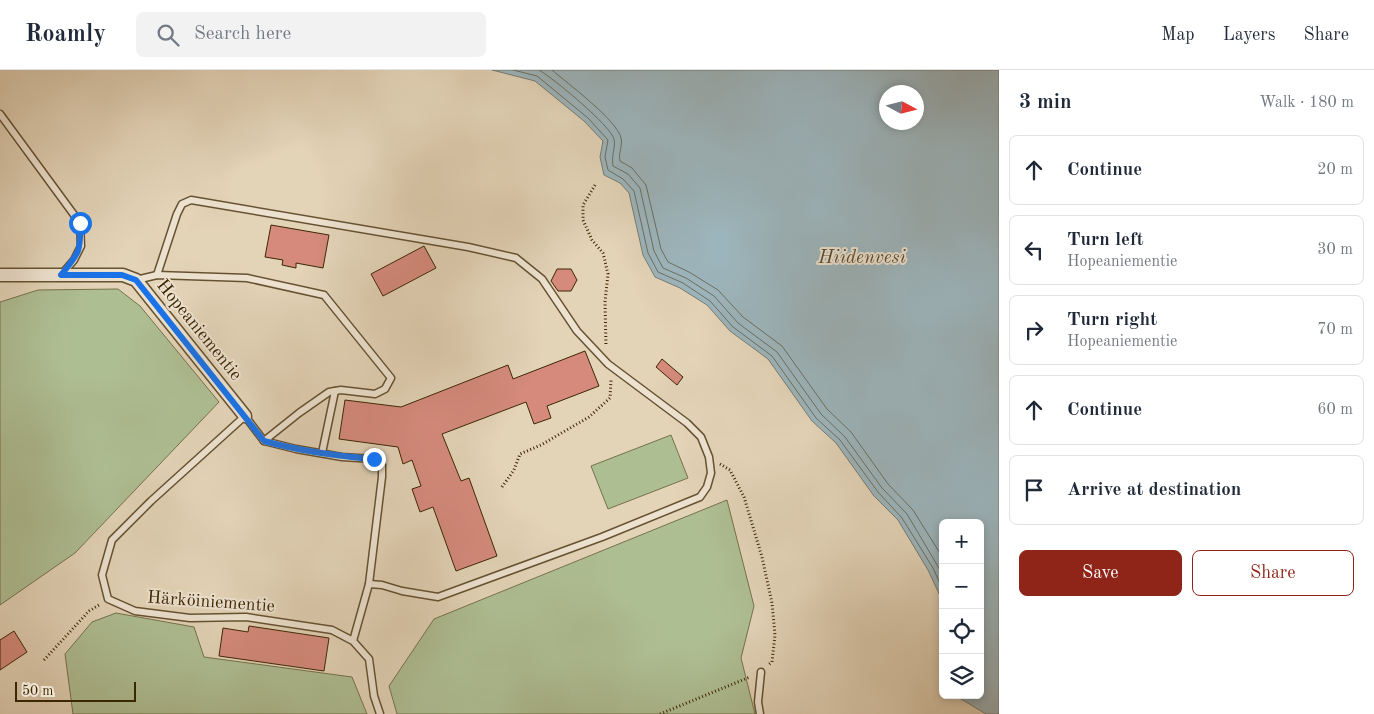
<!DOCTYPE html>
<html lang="en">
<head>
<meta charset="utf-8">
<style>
  body { margin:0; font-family:"Old Standard TT",serif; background:#f2f2f3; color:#1f2937 }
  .controls { position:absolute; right:15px; bottom:15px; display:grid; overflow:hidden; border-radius:8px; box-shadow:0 2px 8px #0003 }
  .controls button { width:45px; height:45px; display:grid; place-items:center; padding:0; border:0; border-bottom:1px solid #e0e1e3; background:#fff; color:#1f2937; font:25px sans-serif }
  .compass { position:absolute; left:879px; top:15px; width:45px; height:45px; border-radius:50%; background:#fff; box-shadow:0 2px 8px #0003; rotate:97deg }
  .scale { position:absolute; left:15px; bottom:12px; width:121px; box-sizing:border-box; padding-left:5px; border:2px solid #3c2703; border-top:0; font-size:14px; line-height:18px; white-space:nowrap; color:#3c2703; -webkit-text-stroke:4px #ede2d0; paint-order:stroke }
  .stop { position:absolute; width:15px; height:15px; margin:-11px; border:4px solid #1a73e8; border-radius:50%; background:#fff }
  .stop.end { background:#1a73e8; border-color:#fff; box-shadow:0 1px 5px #0008 }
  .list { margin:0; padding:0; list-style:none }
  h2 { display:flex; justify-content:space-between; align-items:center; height:65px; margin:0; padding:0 20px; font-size:21px }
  h2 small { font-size:16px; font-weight:400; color:#747a83 }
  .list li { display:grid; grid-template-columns:32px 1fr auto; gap:15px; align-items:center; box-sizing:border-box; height:70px; margin:0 10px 10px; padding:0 10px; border:1px solid #e0e1e3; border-radius:8px }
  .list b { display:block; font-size:19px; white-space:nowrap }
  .list p { margin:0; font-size:16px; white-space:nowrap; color:#747a83 }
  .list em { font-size:16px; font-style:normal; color:#747a83 }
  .actions { display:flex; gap:10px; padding:15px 20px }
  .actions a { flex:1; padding:11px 0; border:1px solid #8f2418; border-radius:8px; text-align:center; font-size:18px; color:#8f2418 }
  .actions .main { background:#8f2418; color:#fff }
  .icon { flex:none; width:28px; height:28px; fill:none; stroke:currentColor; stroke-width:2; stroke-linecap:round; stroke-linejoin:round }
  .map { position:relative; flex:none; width:999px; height:644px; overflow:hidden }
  header { display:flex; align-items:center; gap:30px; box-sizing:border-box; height:70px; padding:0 25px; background:#fff; border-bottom:1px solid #e0e1e3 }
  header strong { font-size:24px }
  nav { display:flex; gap:28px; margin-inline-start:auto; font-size:18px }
  .search { width:350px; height:45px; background:#f2f2f3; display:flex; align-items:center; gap:12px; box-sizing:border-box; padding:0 18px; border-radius:8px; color:#747a83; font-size:19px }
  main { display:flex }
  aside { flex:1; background:#fff }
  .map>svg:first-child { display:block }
  .green { fill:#aebe93; stroke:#75724b }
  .water { fill:#9cb4bb; stroke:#767c71; fill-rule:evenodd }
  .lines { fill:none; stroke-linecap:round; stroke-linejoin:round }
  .shore { stroke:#6c6e5f; stroke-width:1 }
  .building { fill:#d58a7c; stroke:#3c2703 }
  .lane-casing { stroke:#665230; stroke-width:9 }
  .street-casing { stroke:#665230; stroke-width:15 }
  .path { stroke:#3c2703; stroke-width:3; stroke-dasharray:1 2.5; stroke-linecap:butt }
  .lane { stroke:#ede2d0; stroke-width:6 }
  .street { stroke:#ede2d0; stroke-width:12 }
  .route { stroke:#1a73e8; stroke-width:6 }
  .labels { text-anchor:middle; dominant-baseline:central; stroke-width:4; stroke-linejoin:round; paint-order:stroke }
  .street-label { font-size:18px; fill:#3c2703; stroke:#ede2d0 }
  .water-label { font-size:19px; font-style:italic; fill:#544a31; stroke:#ede2d0 }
</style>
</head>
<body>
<header>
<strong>Roamly</strong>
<div class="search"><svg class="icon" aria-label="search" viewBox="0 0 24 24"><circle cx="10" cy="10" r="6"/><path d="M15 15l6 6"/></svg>Search here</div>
<nav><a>Map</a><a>Layers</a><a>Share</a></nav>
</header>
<main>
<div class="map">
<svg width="999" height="644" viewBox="0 0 999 644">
  <rect width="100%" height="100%" fill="#e3d3b7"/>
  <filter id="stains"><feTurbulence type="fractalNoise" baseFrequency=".004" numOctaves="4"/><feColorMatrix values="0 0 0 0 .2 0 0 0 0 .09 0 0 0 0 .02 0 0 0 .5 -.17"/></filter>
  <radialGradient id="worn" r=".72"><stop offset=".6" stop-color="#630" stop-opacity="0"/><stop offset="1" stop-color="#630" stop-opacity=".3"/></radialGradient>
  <!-- green -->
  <g class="green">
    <polygon points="118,219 140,236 219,332 75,483 0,535 0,232 38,220"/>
    <polygon points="671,365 688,408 608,439 591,396"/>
    <polygon points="727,430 754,536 741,588 755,644 397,644 389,616 434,549"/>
    <polygon points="116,543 194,557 204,587 352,607 367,644 73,644 65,584 92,552"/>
  </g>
  <!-- water -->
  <path class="water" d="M492 0H999V644H986L961 629V625H980V453H943V532L928 500 898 450 874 426 836 373 812 351 768 289 730 261 707 235 680 218 655 207 643 185 629 123 620 113 604 105 600 87 603 71 584 51 535 11ZM886 22H916V52H886Z"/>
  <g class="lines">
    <!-- shore -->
    <g class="shore">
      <polyline points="513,0 537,6 588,48 608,70 605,87 608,100 623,109 634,121 648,183 658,202 683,213 710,231 733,257 772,286 816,348 840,370 878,422 902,448 933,498 943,520"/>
      <path d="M539 0C553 8 610 55 614 69 616 77 611 85 613 96L628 104 640 118 654 181 663 198 686 208 714 226 738 253 777 282 821 344 845 367 882 418 907 444 943 505"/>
      <path d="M552 0C567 13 617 50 621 68 623 76 618 83 620 91L632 98 646 115 661 179 668 192 689 202 718 220 743 247 782 276 827 339 851 362 888 414 913 440 943 488"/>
    </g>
  </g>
  <!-- building -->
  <g class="building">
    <polygon points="271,155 329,165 323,198 296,193 296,198 282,195 283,190 265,187"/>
    <polygon points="424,176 436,198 383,226 371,204"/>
    <polygon points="557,199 571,199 577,210 571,221 558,221 551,211"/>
    <polygon points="585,281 599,316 547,336 551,348 534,354 526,332 442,364 461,411 469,408 497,486 456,501 433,437 420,442 412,419 421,416 412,390 403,394 398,377 339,369 345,330 401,337 508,295 513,309"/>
    <polygon points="662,289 683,307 677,315 656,297"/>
    <polygon points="249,556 329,568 324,601 219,586 223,558 248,562"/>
    <polygon points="14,561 27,582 0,600 0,570"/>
  </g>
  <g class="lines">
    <!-- lane casing -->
    <g class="lane-casing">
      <g id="lane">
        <polyline points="0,44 80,153 81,176 74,190 62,204"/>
        <polyline points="157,205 177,144 182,134 191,130 468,177 516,188 542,209 577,261 608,294 687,353 701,367 709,387 711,403 707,417 700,427 602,467 438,527 402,521 382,515 369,514"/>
        <polyline points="136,210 157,205 247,208 324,225 391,308 385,319 375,324 341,320 329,322 299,343 264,371"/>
        <polyline points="322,383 335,321"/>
        <polyline points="353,571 369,514 382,407 382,395 374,389 342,387 296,379 264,371 245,346 151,431 112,470 102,505 108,529 135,541 190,548 246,547 332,560 353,571 369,589 374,626 380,644"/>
        <polyline points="760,644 758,632 761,602"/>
      </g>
    </g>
    <!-- street casing -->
    <g class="street-casing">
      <polyline id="street" points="0,205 123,205 136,210 245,346"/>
    </g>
    <!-- path -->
    <g class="path">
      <polyline points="595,115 583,135 583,150 592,170 603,183 608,204 605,232 606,276"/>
      <polyline points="720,394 730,400 744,427 762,487 772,533 775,565 772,592 768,595"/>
      <polyline points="502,417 514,400 520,384 541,375 589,347 610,328 611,310"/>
      <polyline points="44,590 89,541 99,535"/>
      <polyline points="660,644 750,607"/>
    </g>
    <!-- lane -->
    <use href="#lane" class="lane"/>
    <!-- street -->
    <use href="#street" class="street"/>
  </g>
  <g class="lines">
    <!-- route -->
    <path class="route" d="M80 153C81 182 79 183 61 205H122L136 210 264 371C300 381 336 386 374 389"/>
  </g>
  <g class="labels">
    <!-- street labels -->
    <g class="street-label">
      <text transform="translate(199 260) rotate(51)">Hopeaniementie</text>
      <text transform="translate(211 532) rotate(4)">Härköiniementie</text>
    </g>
    <!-- water labels -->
    <g class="water-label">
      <text x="862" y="188">Hiidenvesi</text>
    </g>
  </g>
  <rect width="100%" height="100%" filter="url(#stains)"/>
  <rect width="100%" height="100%" fill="url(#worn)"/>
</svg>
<div class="controls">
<button>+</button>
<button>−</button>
<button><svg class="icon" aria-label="locate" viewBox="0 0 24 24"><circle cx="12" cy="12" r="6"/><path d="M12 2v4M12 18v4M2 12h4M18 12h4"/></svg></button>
<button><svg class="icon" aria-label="layers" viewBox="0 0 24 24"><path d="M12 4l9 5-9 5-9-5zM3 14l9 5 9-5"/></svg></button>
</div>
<svg class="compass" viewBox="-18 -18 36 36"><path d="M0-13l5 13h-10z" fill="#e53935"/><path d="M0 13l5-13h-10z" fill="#747a83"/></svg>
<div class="scale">50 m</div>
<div class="stop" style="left:80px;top:153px"></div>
<div class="stop end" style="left:374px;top:389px"></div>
</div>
<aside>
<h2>3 min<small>Walk · 180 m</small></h2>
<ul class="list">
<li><svg class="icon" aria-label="ahead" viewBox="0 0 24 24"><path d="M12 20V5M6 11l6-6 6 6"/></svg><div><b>Continue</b></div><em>20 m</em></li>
<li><svg class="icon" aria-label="left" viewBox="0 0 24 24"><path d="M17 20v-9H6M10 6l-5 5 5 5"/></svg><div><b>Turn left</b><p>Hopeaniementie</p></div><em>30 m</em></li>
<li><svg class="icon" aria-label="right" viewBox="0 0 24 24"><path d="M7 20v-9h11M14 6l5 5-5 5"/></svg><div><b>Turn right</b><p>Hopeaniementie</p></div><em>70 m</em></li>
<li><svg class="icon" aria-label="ahead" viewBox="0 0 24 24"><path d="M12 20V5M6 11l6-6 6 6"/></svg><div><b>Continue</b></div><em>60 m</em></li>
<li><svg class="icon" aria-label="arrive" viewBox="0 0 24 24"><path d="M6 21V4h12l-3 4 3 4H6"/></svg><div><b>Arrive at destination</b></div></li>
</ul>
<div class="actions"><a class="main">Save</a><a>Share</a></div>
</aside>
</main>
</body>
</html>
